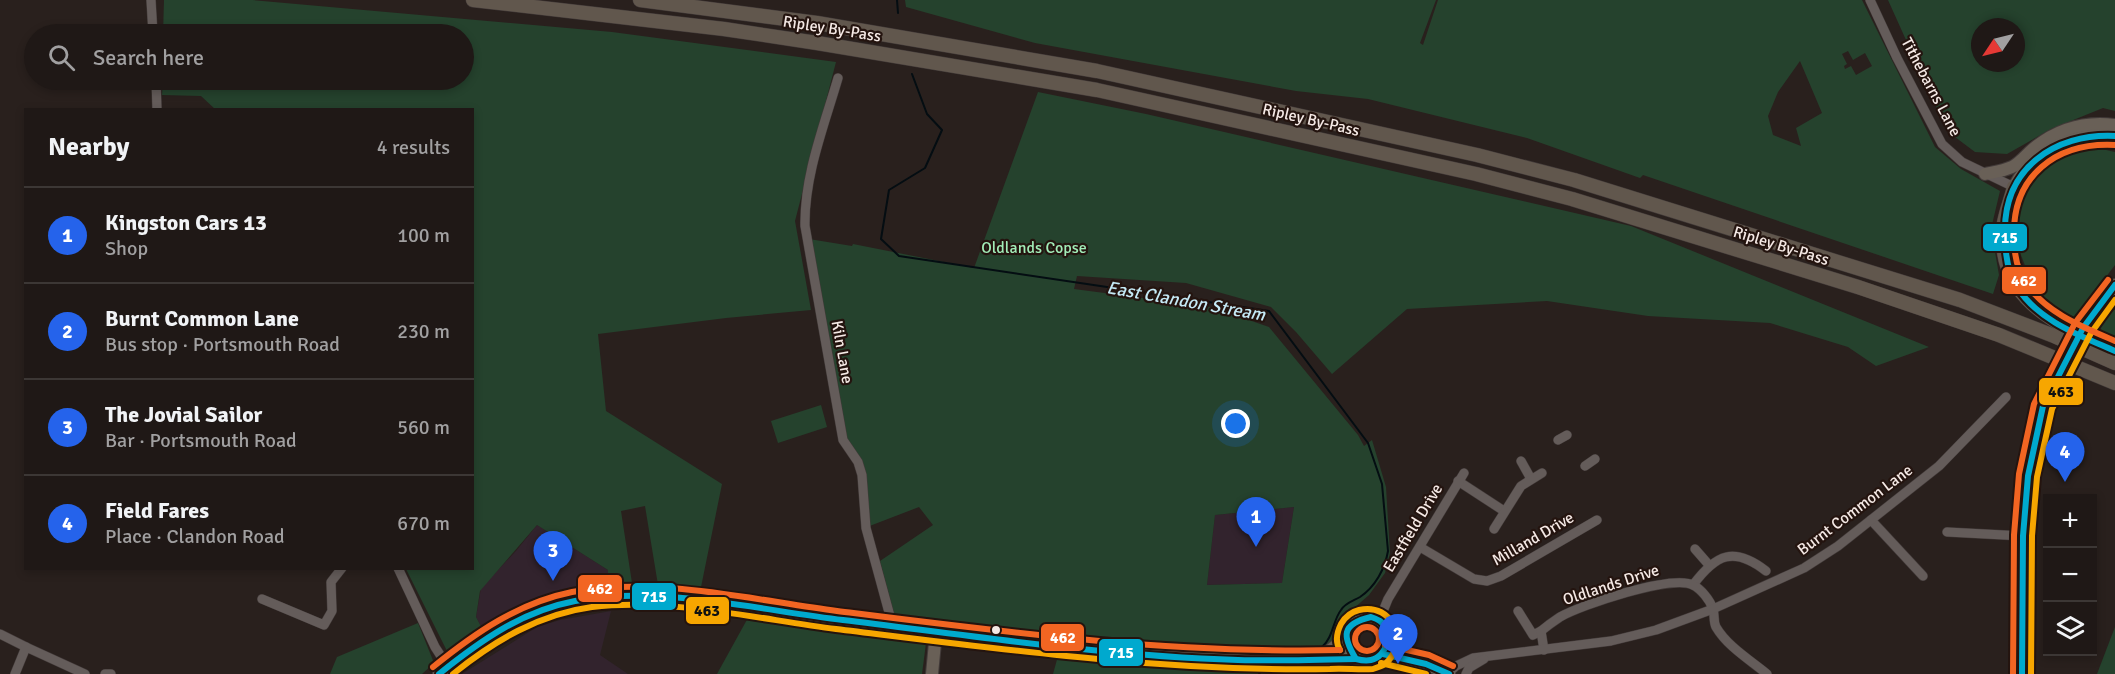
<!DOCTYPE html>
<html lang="en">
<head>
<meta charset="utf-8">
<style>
  body { margin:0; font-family:Signika,sans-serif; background:#27211f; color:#f1f3f6 }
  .controls { position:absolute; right:18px; bottom:18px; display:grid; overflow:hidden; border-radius:0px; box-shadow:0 3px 9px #0003 }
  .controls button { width:54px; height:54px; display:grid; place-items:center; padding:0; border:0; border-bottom:2px solid #3c3735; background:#1f1816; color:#f1f3f6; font:30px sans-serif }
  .compass { position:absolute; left:1971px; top:18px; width:54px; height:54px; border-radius:50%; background:#1f1816; box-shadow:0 3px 9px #0003; rotate:235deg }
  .you { position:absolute; left:1236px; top:424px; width:21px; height:21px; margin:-15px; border:4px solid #fff; border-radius:50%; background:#1a73e8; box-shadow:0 0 0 9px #1a73e833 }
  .badge { display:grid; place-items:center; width:39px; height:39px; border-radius:50%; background:#2563eb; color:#fff; font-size:20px; font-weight:700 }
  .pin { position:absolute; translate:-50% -50px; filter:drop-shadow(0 2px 3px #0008) }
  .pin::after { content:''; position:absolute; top:32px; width:21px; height:18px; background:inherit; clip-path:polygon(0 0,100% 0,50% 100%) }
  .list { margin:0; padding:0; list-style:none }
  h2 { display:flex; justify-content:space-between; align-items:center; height:78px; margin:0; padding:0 24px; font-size:26px }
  h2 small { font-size:20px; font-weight:400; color:#a1a0a1 }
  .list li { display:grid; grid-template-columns:39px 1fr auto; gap:18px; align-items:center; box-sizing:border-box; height:96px; padding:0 24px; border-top:2px solid #3c3735 }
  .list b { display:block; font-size:22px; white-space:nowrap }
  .list p { margin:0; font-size:20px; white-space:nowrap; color:#a1a0a1 }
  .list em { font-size:20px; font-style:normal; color:#a1a0a1 }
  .icon { flex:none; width:33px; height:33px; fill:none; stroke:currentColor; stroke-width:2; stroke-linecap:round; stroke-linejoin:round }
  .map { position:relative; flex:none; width:2115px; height:674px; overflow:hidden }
  .search { position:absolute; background:#1f1816; box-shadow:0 3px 9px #0003; left:24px; top:24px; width:450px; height:66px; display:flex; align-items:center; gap:15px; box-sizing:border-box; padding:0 21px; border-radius:33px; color:#a1a0a1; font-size:22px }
  .panel { position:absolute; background:#1f1816; box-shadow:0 3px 9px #0003; left:24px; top:108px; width:450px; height:462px; border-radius:0px }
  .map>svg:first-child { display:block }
  .commercial { fill:#32232d }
  .green { fill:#25422d; fill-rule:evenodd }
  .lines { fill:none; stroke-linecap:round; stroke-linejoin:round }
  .stream { stroke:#040d12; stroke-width:2 }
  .minor-casing { stroke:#423a39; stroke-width:10 }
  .major-casing { stroke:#423a39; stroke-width:14 }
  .highway-casing { stroke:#423a39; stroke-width:15 }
  .minor { stroke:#645c5a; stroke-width:9 }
  .major { stroke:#696057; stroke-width:12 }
  .highway { stroke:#61574d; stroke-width:14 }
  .major-bridge-casing { stroke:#423a39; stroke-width:14; stroke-linecap:butt }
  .major-bridge { stroke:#696057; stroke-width:12 }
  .bus-1-casing { stroke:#24140f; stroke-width:10 }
  .bus-2-casing { stroke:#24140f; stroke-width:10 }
  .bus-3-casing { stroke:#24140f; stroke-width:10 }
  .bus-1 { stroke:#00a9ce; stroke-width:6 }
  .bus-2 { stroke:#f7a600; stroke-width:6 }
  .bus-3 { stroke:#f26522; stroke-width:6 }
  .bus-dot { fill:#f5e9e5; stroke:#24140f; stroke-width:2 }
  .labels { text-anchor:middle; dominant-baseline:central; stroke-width:4.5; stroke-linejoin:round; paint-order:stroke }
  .street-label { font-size:16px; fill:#f5e9e5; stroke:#24140f }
  .park-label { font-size:16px; fill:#a2edb8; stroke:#24140f }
  .water-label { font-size:18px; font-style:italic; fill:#c5eaf6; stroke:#24140f }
  .line-badge { stroke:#24140f; stroke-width:2 }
  .badge-label { font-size:16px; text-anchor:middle; font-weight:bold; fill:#fff }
  .pale-badge-label { font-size:16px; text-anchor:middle; font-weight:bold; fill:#111 }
</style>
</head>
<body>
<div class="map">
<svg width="2115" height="674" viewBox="0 0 2115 674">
  <rect width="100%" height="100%" fill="#29201d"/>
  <!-- commercial -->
  <g class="commercial">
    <polygon points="1294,507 1282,583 1207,585 1215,515"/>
    <polygon points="537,525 608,570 608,582 558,595 484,632 476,617 481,588 516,551"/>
    <polygon points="611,611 600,655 628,674 462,674 537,627 560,620"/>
  </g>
  <!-- green -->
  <g class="green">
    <polygon points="164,0 252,0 612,32 836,62 795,221 811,310 726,318 598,334 606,411 722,484 700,592 658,585 645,506 621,511 632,583 608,582 608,570 537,525 480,591 476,617 484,632 448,653 406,569 472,568 472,110 216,110 201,96 162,95 163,80 464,80 464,34 163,34"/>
    <path d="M905 0H1436L1420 43 1423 45 1438 0H1862L1935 147 1961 169 2000 191 1991 229 1999 275 1993 294 1643 175 1640 178 1527 138 1368 99 1296 91 1035 43 906 7ZM1848 51 1853 60 1865 53 1872 66 1856 75 1851 66 1845 69 1844 66 1847 64 1842 54ZM1800 61 1822 113 1796 128 1801 146 1773 135 1768 116 1778 92Z"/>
    <path d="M1888 0H2115V111L2103 108 2051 129 2007 154 1975 152 1947 131ZM1980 27H2016V63H1980Z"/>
    <path d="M1038 92 1146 114 1631 226 1929 347 1876 366 1848 347 1770 323 1648 316 1547 301 1407 309 1332 374 1296 332 1271 307 1186 283 1077 276 1074 289 1211 307 1269 327 1358 435 1364 446 1372 440 1386 487 1390 553 1385 573 1369 595 1345 616 1328 648C1290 648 1252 650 1214 649 1108 646 1001 635 896 621L880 561 933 525 919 507 867 527 865 488 844 440 809 239 852 246 853 244 974 268ZM1294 507 1282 583 1207 585 1215 515Z"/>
    <polygon points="2093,147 2115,152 2115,265 2074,319 2046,302 2031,281 2019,250 2017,221 2022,196 2036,174 2057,155"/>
    <polygon points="2109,308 2115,310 2115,337 2100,330"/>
    <polygon points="821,405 827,427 778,443 771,421"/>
    <polygon points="749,616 927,635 922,674 717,674"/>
    <polygon points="418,623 434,663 422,674 330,674 337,657"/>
    <polygon points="2115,627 2115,674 2097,674"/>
    <polygon points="1058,656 1157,665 1287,666 1322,670 1331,674 1053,674"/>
  </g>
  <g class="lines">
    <!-- stream -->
    <g class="stream">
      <polyline points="897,0 898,13"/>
      <path d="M912 74 927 114 942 130 925 168 889 190 881 239 899 256 1269 311 1368 443 1382 484 1388 551C1385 569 1375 587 1360 597 1353 601 1345 603 1341 610 1333 620 1333 638 1322 647 1313 654 1293 653 1282 655"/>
      <polyline points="1259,674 1267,664"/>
    </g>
    <!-- minor casing -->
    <g class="minor-casing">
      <g id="minor">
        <polyline points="151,0 153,34"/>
        <polyline points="1870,0 1897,58 1942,144 1962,162 2014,187"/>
        <path d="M838 78C824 126 804 176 805 226L843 440 858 462 862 475 866 528 893 627"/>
        <polyline points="156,80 157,110"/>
        <polyline points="1558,440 1567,435"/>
        <polyline points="1521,461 1531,479"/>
        <polyline points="1585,466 1595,459"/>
        <polyline points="1458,481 1504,511"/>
        <polyline points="1871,520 1923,576"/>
        <polyline points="1494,529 1521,486 1542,473"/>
        <polyline points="1947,532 2023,536"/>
        <polyline points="1420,547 1474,579 1487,581 1501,576 1597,520"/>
        <polyline points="1695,549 1709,565"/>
        <polyline points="398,568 435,647 448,667"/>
        <path d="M1693 585C1716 554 1734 546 1766 571"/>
        <polyline points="262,599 324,625 332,611 331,582 342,568"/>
        <polyline points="1518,611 1533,635 1541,631"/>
        <polyline points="1379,621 1388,599 1464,473"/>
        <polyline points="0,634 26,647"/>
        <path d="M1544 650 1541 631C1547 626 1554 621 1560 617 1581 605 1672 574 1693 585 1701 589 1710 600 1713 609 1715 615 1713 621 1716 627 1727 646 1750 660 1767 674"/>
        <polyline points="15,674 26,647 85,674"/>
        <polyline points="105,674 111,674"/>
        <polyline points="1447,674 1456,666 1473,658 1611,641 1656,630 1713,609 1804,568 1838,546 1939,466 2006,397"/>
        <polyline points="1466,674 1469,668 1484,659"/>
      </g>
    </g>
    <!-- major casing -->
    <g class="major-casing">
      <g id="major">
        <path d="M1985 174C1994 172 2003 171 2012 167 2020 163 2026 155 2033 149 2057 129 2084 121 2115 125"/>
        <path d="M2014 187C2032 151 2075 131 2115 136"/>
        <polyline points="2096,309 2115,285"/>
        <polyline points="1388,636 1422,662"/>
        <polyline points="1383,654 1426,664 1449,674"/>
        <polyline points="1317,660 1346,638"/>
        <path d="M439 674C479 641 522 610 574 601 616 593 655 596 697 601 750 607 803 616 856 622 983 638 1110 655 1237 660 1277 661 1316 660 1356 659 1398 674 1397 602 1358 620 1349 624 1346 634 1346 643L1356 659"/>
        <polyline points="932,674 936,632"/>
        <polyline points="2022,674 2023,536 2028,476 2046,400"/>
      </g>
    </g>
    <!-- highway casing -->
    <g class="highway-casing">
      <g id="highway">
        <polyline points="473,0 724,29 817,43 1097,90 1476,174 1572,199 1858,287 1999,335 2115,383"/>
        <polyline points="640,0 817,23 1097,71 1477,155 1574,180 1960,300 2054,336 2115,363"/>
        <path d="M2014 187C2011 199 2006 211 2004 223 1994 299 2058 325 2115 351"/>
      </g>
    </g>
    <!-- minor -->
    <use href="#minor" class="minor"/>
    <!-- major -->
    <use href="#major" class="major"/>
    <!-- highway -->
    <use href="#highway" class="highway"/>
    <!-- major-bridge casing -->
    <g class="major-bridge-casing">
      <polyline id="major-bridge" points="2046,400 2072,349 2096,309"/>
    </g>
    <!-- major-bridge -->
    <use href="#major-bridge" class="major-bridge"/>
    <!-- bus-1 casing -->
    <g class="bus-1-casing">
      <g id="bus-1">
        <path d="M2115 136C2054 133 2003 169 2005 234 2005 252 2007 272 2017 287 2038 321 2081 336 2115 351"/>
        <path d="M1371 617C1374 618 1377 619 1380 621 1394 631 1387 657 1371 660 1366 661 1360 660 1356 659 1342 636 1341 624 1371 617Z"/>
        <polyline points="1383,654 1426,664 1449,674"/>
        <path d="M439 674C480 641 522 611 575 601 659 585 758 610 843 620 974 636 1105 656 1238 660 1277 661 1317 660 1356 659"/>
        <polyline points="2022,674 2023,536 2028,476 2043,406 2083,328 2115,285"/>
      </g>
    </g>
    <!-- bus-2 casing -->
    <g class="bus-2-casing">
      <g id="bus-2">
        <polyline points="1381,663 1426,674"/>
        <path d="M453 674C494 641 539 614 592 607 670 598 758 619 836 629 1000 649 1164 672 1330 669 1344 668 1359 670 1373 669 1376 668 1382 666 1385 664 1409 644 1394 602 1359 610 1351 612 1345 617 1341 624 1337 632 1335 642 1340 650"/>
        <polyline points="2031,674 2032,536 2037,477 2052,409 2091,333 2115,300"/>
      </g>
    </g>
    <!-- bus-3 casing -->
    <g class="bus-3-casing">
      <g id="bus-3">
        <path d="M2115 145C2056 142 2012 176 2014 237 2014 253 2017 271 2027 285 2048 314 2083 327 2115 341"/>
        <circle cx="1367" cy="639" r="12"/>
        <polyline points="1385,645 1429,655 1453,666"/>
        <path d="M433 667C475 633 518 603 572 592 655 576 753 600 837 611 1004 632 1171 654 1340 650"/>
        <polyline points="2013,674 2014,535 2019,474 2034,404 2075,323 2108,280"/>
      </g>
    </g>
    <!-- bus-1 -->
    <use href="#bus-1" class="bus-1"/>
    <!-- bus-2 -->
    <use href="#bus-2" class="bus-2"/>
    <!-- bus-3 -->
    <use href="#bus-3" class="bus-3"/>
  </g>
  <!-- markers -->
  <circle class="bus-dot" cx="996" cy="630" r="5"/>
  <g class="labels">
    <!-- street labels -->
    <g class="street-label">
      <text transform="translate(832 29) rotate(9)">Ripley By-Pass</text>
      <text transform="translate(1931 87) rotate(62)">Tithebarns Lane</text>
      <text transform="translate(1311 120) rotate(13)">Ripley By-Pass</text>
      <text transform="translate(1781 246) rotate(17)">Ripley By-Pass</text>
      <text transform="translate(842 352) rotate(80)">Kiln Lane</text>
      <text transform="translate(1855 510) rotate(-37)">Burnt Common Lane</text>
      <text transform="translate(1413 528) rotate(-59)">Eastfield Drive</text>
      <text transform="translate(1533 539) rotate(-30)">Milland Drive</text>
      <text transform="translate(1611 585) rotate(-18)">Oldlands Drive</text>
    </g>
    <!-- park labels -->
    <g class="park-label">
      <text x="1034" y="248">Oldlands Copse</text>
    </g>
    <!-- water labels -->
    <g class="water-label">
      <text transform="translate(1186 301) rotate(10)">East Clandon Stream</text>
    </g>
  </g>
  <g class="line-badge">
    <rect x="1982" y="223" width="46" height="29" rx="6" fill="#00a9ce"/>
    <rect x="2001" y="266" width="46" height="29" rx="6" fill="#f26522"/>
    <rect x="2038" y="377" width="46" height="29" rx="6" fill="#f7a600"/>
    <rect x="577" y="574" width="46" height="29" rx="6" fill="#f26522"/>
    <rect x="631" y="582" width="46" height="29" rx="6" fill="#00a9ce"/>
    <rect x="685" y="596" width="45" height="29" rx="6" fill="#f7a600"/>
    <rect x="1040" y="623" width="45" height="29" rx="6" fill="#f26522"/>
    <rect x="1098" y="638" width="46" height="29" rx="6" fill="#00a9ce"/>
  </g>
  <g class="badge-label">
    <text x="2005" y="243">715</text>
    <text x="2024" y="286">462</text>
    <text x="600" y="594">462</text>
    <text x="654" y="602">715</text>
    <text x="1063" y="643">462</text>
    <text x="1121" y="658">715</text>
  </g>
  <g class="pale-badge-label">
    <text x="2061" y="397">463</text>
    <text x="707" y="616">463</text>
  </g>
</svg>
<div class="controls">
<button>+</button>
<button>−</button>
<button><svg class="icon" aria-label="layers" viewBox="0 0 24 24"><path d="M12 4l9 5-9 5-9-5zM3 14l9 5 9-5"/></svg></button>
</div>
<svg class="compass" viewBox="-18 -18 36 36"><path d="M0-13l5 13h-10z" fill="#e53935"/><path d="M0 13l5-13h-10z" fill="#a1a0a1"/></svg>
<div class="you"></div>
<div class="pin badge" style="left:1256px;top:547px">1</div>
<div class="pin badge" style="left:1398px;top:664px">2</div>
<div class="pin badge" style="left:553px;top:581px">3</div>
<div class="pin badge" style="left:2065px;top:482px">4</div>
<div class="search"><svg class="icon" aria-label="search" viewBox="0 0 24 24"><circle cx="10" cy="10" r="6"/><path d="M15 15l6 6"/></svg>Search here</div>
<section class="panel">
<h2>Nearby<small>4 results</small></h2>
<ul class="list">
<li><span class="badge">1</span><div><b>Kingston Cars 13</b><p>Shop</p></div><em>100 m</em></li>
<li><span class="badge">2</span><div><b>Burnt Common Lane</b><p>Bus stop · Portsmouth Road</p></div><em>230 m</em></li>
<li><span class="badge">3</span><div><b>The Jovial Sailor</b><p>Bar · Portsmouth Road</p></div><em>560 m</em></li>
<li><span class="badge">4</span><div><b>Field Fares</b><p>Place · Clandon Road</p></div><em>670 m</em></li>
</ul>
</section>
</div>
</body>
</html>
